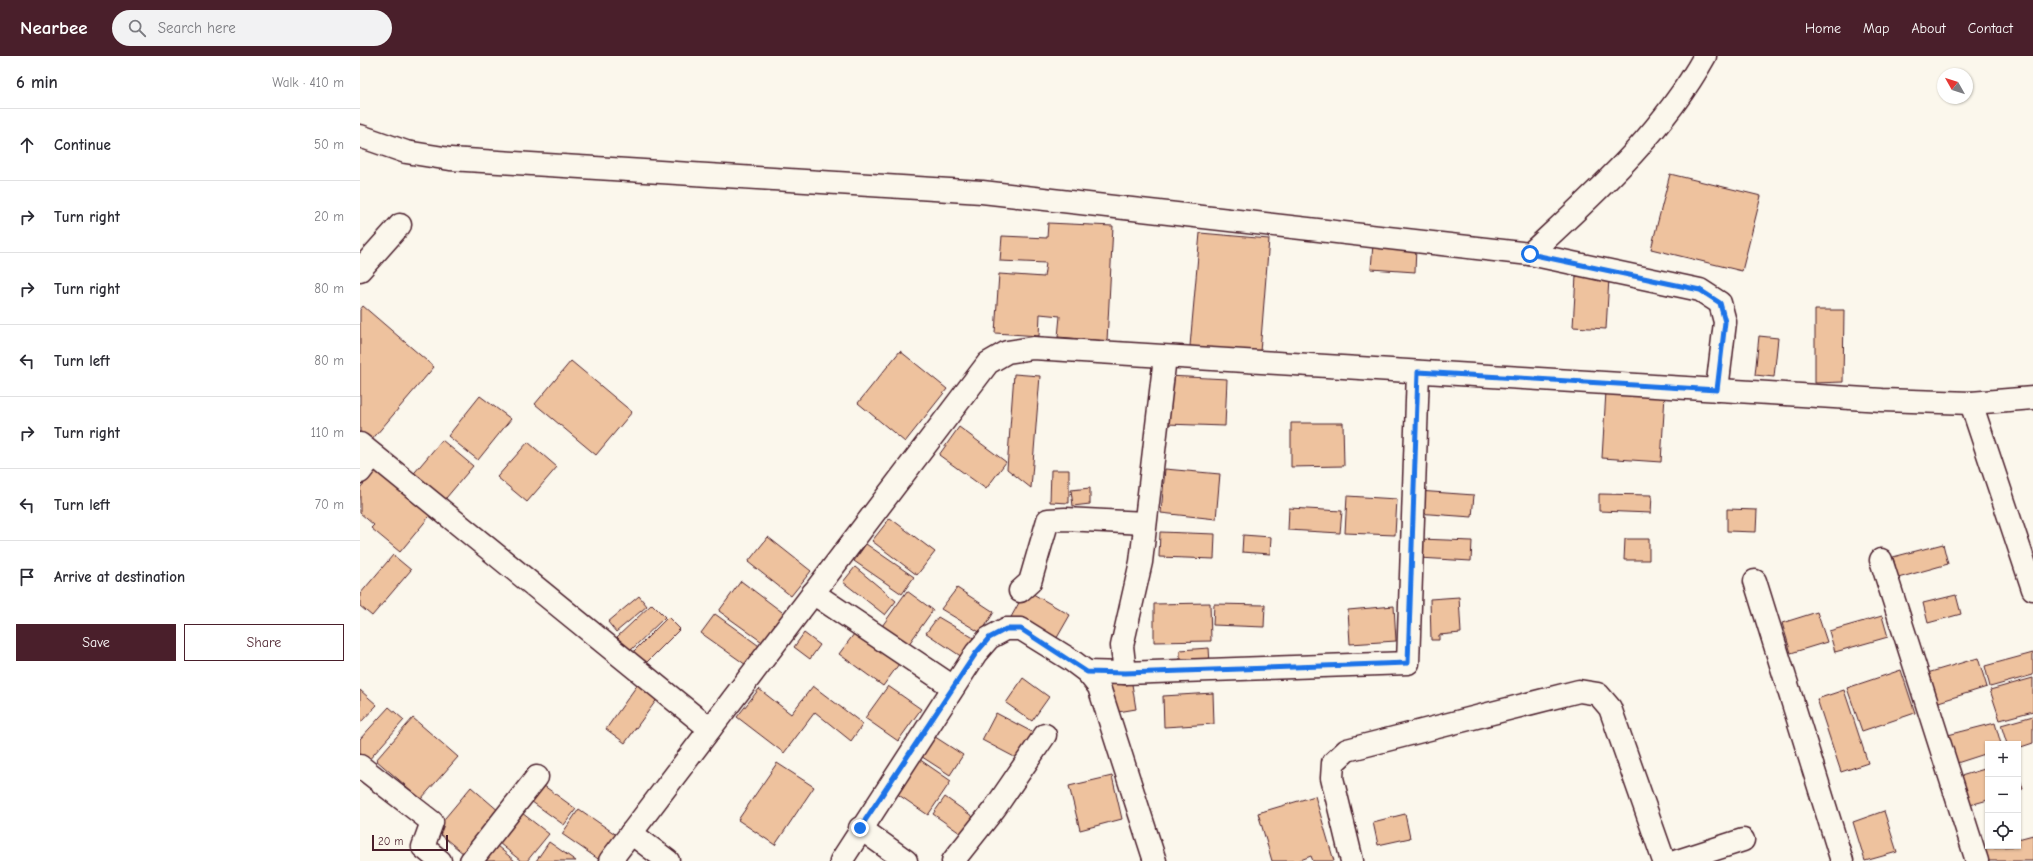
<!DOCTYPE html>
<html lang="en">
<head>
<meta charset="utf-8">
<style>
  body { margin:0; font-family:"Comic Neue",sans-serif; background:#f2f2f3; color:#2b2b33 }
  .controls { position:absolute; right:12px; bottom:12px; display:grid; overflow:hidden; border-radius:0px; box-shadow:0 1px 3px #0004 }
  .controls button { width:36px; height:36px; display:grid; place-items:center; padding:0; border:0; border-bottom:1px solid #e1e1e2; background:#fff; color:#2b2b33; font:20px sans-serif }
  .compass { position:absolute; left:1577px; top:12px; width:36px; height:36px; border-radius:50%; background:#fff; box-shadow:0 1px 3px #0004; rotate:309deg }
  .scale { position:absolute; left:12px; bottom:10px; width:76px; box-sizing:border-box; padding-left:4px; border:2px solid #4a1f2b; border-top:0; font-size:11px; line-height:14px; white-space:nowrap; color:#4a1f2b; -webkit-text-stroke:3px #fbf7ec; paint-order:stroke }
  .stop { position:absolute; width:12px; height:12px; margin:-9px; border:3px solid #1a73e8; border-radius:50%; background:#fff }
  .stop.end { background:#1a73e8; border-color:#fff; box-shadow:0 1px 4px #0008 }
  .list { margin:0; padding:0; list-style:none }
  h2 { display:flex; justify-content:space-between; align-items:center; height:52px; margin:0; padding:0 16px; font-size:17px }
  h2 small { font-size:13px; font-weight:400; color:#7c7c81 }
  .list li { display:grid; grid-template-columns:26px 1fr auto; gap:12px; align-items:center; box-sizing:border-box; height:72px; padding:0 16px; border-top:1px solid #e1e1e2 }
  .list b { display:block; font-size:15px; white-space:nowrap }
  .list em { font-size:13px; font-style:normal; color:#7c7c81 }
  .actions { display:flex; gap:8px; padding:12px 16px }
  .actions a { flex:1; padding:9px 0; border:1px solid #4a1f2b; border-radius:0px; text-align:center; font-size:14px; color:#4a1f2b }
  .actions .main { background:#4a1f2b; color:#fff }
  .icon { flex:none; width:22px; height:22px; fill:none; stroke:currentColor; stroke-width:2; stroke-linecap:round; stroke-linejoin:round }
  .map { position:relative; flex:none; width:1673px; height:805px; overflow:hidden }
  header { display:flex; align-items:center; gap:24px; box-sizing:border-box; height:56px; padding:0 20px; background:#4a1f2b; color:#fff }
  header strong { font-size:19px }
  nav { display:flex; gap:22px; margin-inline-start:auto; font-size:14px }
  .search { width:280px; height:36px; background:#f2f2f3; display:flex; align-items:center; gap:10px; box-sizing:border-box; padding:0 14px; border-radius:22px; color:#7c7c81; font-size:15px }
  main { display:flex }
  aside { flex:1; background:#fff }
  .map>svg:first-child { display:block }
  .building { fill:#eec29e; stroke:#4a1f2b }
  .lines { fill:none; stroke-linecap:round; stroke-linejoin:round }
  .minor-casing { stroke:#4a1f2b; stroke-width:25 }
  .minor { stroke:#fbf7ec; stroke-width:22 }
  .route { stroke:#1a73e8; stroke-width:5 }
</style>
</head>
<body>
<header>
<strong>Nearbee</strong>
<div class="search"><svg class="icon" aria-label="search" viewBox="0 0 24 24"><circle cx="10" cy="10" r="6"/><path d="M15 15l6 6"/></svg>Search here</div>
<nav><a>Home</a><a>Map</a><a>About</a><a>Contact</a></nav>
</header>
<main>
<aside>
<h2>6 min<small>Walk · 410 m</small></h2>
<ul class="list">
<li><svg class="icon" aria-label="ahead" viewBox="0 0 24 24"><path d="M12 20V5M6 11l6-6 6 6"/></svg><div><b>Continue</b></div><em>50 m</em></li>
<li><svg class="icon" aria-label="right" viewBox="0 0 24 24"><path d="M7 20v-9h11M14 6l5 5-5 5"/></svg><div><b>Turn right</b></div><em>20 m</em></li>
<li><svg class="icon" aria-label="right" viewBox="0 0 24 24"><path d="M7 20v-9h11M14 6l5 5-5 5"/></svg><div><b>Turn right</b></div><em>80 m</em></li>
<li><svg class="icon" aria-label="left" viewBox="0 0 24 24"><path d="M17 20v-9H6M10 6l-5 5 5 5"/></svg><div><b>Turn left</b></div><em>80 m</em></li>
<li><svg class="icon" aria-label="right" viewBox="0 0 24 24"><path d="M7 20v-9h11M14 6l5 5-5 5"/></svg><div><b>Turn right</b></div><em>110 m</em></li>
<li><svg class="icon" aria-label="left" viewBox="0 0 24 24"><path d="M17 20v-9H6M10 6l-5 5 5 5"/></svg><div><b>Turn left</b></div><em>70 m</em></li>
<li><svg class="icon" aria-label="arrive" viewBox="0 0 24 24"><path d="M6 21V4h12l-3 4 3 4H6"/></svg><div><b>Arrive at destination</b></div></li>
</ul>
<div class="actions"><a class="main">Save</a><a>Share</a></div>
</aside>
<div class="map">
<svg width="1673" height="805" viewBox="0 0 1673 805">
  <rect width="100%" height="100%" fill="#fbf7ec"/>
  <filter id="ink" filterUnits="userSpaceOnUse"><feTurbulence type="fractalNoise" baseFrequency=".025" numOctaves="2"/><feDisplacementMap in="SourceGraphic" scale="8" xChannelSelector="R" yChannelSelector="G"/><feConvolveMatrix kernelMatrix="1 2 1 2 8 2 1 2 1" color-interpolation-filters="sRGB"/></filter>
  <g filter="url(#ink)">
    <!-- building -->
    <g class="building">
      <polygon points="1310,118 1401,140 1382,215 1291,193"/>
      <polygon points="688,167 753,170 747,285 698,281 700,260 680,258 679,280 635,277 639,218 684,221 686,207 640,205 642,180 687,182"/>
      <polygon points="840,177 909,183 900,296 830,290"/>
      <polygon points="1013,188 1056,191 1055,216 1011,213"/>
      <polygon points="1216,220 1249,222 1246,273 1213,271"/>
      <polygon points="3,250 74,311 10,386 0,377 0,254"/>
      <polygon points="1455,254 1484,254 1483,326 1455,327"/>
      <polygon points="1399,280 1418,282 1414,321 1395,319"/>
      <polygon points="540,295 587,333 545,386 498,347"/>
      <polygon points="211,305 272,356 236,399 175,348"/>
      <polygon points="654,318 680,320 671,432 647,413"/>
      <polygon points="808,320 867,323 865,370 806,368"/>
      <polygon points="1246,335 1305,339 1301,406 1242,402"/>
      <polygon points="120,340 151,363 118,404 88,380"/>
      <polygon points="931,367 983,367 984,410 931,411"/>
      <polygon points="599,371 646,406 626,433 579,399"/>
      <polygon points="82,384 113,410 81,448 50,422"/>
      <polygon points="168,386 197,411 167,446 137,421"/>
      <polygon points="19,410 73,456 40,496 11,472 14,469 0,457 0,432"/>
      <polygon points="805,413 860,418 856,463 801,457"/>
      <polygon points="691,414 709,414 709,447 690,446"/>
      <polygon points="730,432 730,448 713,450 711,434"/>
      <polygon points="1058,435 1114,439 1112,461 1056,457"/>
      <polygon points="1239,438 1292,439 1291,457 1239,455"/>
      <polygon points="987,440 1037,443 1035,479 985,477"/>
      <polygon points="929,452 982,455 980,477 928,474"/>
      <polygon points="1367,453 1397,454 1396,476 1367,475"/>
      <polygon points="530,462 575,496 557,519 512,485"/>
      <polygon points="800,476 855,478 854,503 799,501"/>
      <polygon points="883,479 911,481 910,498 882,496"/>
      <polygon points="408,481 451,515 431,540 388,506"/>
      <polygon points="1060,483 1112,485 1111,505 1059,502"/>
      <polygon points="1265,483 1289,483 1289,504 1264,504"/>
      <polygon points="506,488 554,521 542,538 494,505"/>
      <polygon points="1583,488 1588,508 1538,522 1533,501"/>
      <polygon points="33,499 51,514 12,560 0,550 0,538"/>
      <polygon points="495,511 536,545 525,559 483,526"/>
      <polygon points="381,525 426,559 405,588 359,555"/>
      <polygon points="597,532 634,556 621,577 581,553"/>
      <polygon points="666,534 710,559 694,587 650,563"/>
      <polygon points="547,535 573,554 546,592 520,573"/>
      <polygon points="1596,539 1601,558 1568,567 1563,547"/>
      <polygon points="279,540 287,550 256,576 248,566"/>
      <polygon points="1099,541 1101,577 1079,579 1079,584 1071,584 1070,543"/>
      <polygon points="850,547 851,585 794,586 794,548"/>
      <polygon points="292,548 305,561 270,595 257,581"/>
      <polygon points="854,548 905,549 904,571 853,569"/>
      <polygon points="1034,550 1036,585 990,588 988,554"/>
      <polygon points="1457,556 1467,586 1431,597 1422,567"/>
      <polygon points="355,558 402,592 389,611 341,577"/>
      <polygon points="1522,560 1528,581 1475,596 1469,575"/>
      <polygon points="308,561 320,573 285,608 273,596"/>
      <polygon points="578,561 617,584 605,603 566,577"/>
      <polygon points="500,570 544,601 523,630 479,598"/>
      <polygon points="444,577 460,589 450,603 434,591"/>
      <polygon points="849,592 850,607 820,609 820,594"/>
      <polygon points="1673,597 1673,619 1630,631 1625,610"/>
      <polygon points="1618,602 1627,631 1572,648 1564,618"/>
      <polygon points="1541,614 1555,657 1502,675 1487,632"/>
      <polygon points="663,622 689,641 672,665 646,647"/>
      <polygon points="771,622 776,653 752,657 747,626"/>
      <polygon points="1673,622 1673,655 1640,664 1630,634"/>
      <polygon points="278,628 298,642 265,687 246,673"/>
      <polygon points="453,630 503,668 491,685 455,656 424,697 377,661 399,633 431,658"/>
      <polygon points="528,630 561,653 538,685 505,662"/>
      <polygon points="0,634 17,649 0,667"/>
      <polygon points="1484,634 1508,707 1481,716 1457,643"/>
      <polygon points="853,637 854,668 804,671 803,640"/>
      <polygon points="29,651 44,664 7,706 0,699 0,683"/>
      <polygon points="636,657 676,678 662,705 622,684"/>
      <polygon points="1673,660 1673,687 1658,692 1658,688 1647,688 1641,669"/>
      <polygon points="53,662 98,701 61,743 16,704"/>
      <polygon points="1635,667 1641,688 1628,688 1628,697 1597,707 1588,679"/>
      <polygon points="566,675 603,699 590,719 553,695"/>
      <polygon points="556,701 591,725 568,759 533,735"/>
      <polygon points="417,707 454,731 415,789 378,764"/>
      <polygon points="1628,712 1628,744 1610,749 1601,720"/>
      <polygon points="1658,716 1663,733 1658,734"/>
      <polygon points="752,720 762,763 720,774 709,730"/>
      <polygon points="180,727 216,753 204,769 168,743"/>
      <polygon points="111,731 140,756 104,798 75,774"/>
      <polygon points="955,740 974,805 953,805 951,800 938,805 912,805 898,757"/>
      <polygon points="585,741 619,765 607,782 573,758"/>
      <polygon points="219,753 261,782 241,805 202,778"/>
      <polygon points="1524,755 1537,796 1505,805 1493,766"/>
      <polygon points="162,757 189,778 167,805 161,805 139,787"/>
      <polygon points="1045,758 1050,782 1018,789 1013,766"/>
      <polygon points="1673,779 1673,805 1626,805 1623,792 1658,790 1658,783"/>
      <polygon points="189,786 216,805 176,805"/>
      <polygon points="137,790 155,805 124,805"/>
    </g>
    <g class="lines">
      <!-- minor casing -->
      <g class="minor-casing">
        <g id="minor">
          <polyline points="0,80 46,96 90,103 622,136 1170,198 1340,234 1360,247 1365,266 1357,334"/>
          <path d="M1170 198C1235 137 1301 79 1345 0"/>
          <polyline points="0,214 40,169"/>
          <polyline points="1611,347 1673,533"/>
          <polyline points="0,388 350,673"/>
          <polyline points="0,416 13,399"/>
          <polyline points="1521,504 1617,805"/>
          <polyline points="1395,525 1482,805"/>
          <polyline points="660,535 670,526 688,464 705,463 785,467"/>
          <polyline points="453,537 593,631"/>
          <polyline points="727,616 765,617 1048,607 1058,316"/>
          <polyline points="765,617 762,590 781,506 805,301"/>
          <polyline points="0,710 72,766 63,791 80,805"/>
          <polyline points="500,772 546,805"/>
          <polyline points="271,777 308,805"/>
          <polyline points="111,805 177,721"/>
          <polyline points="250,805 628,307 647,296 673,292 1522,344 1611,347 1673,342"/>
          <polyline points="481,805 616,597 629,582 646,573 661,573 711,604 727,616 739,631 795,805"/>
          <polyline points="593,805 635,752 685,679"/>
          <polyline points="992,805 972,722 973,707 987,694 1219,635 1238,638 1250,652 1304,805"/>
          <polyline points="1318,805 1383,784"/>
        </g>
      </g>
      <!-- minor -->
      <use href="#minor" class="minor"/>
    </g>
  </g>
  <g class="lines" filter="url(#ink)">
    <!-- route -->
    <polyline class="route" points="500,772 616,597 629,582 646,573 661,573 727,616 765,617 1048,607 1058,316 1357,334 1365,266 1360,247 1340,234 1170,198"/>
  </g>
</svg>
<div class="controls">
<button>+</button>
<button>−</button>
<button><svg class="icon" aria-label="locate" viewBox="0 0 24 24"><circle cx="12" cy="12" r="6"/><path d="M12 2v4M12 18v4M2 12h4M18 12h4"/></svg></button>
</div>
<svg class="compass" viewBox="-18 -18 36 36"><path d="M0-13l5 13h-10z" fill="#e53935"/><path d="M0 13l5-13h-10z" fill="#7c7c81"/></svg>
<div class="scale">20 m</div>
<div class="stop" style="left:1170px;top:198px"></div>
<div class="stop end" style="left:500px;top:772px"></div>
</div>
</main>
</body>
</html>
